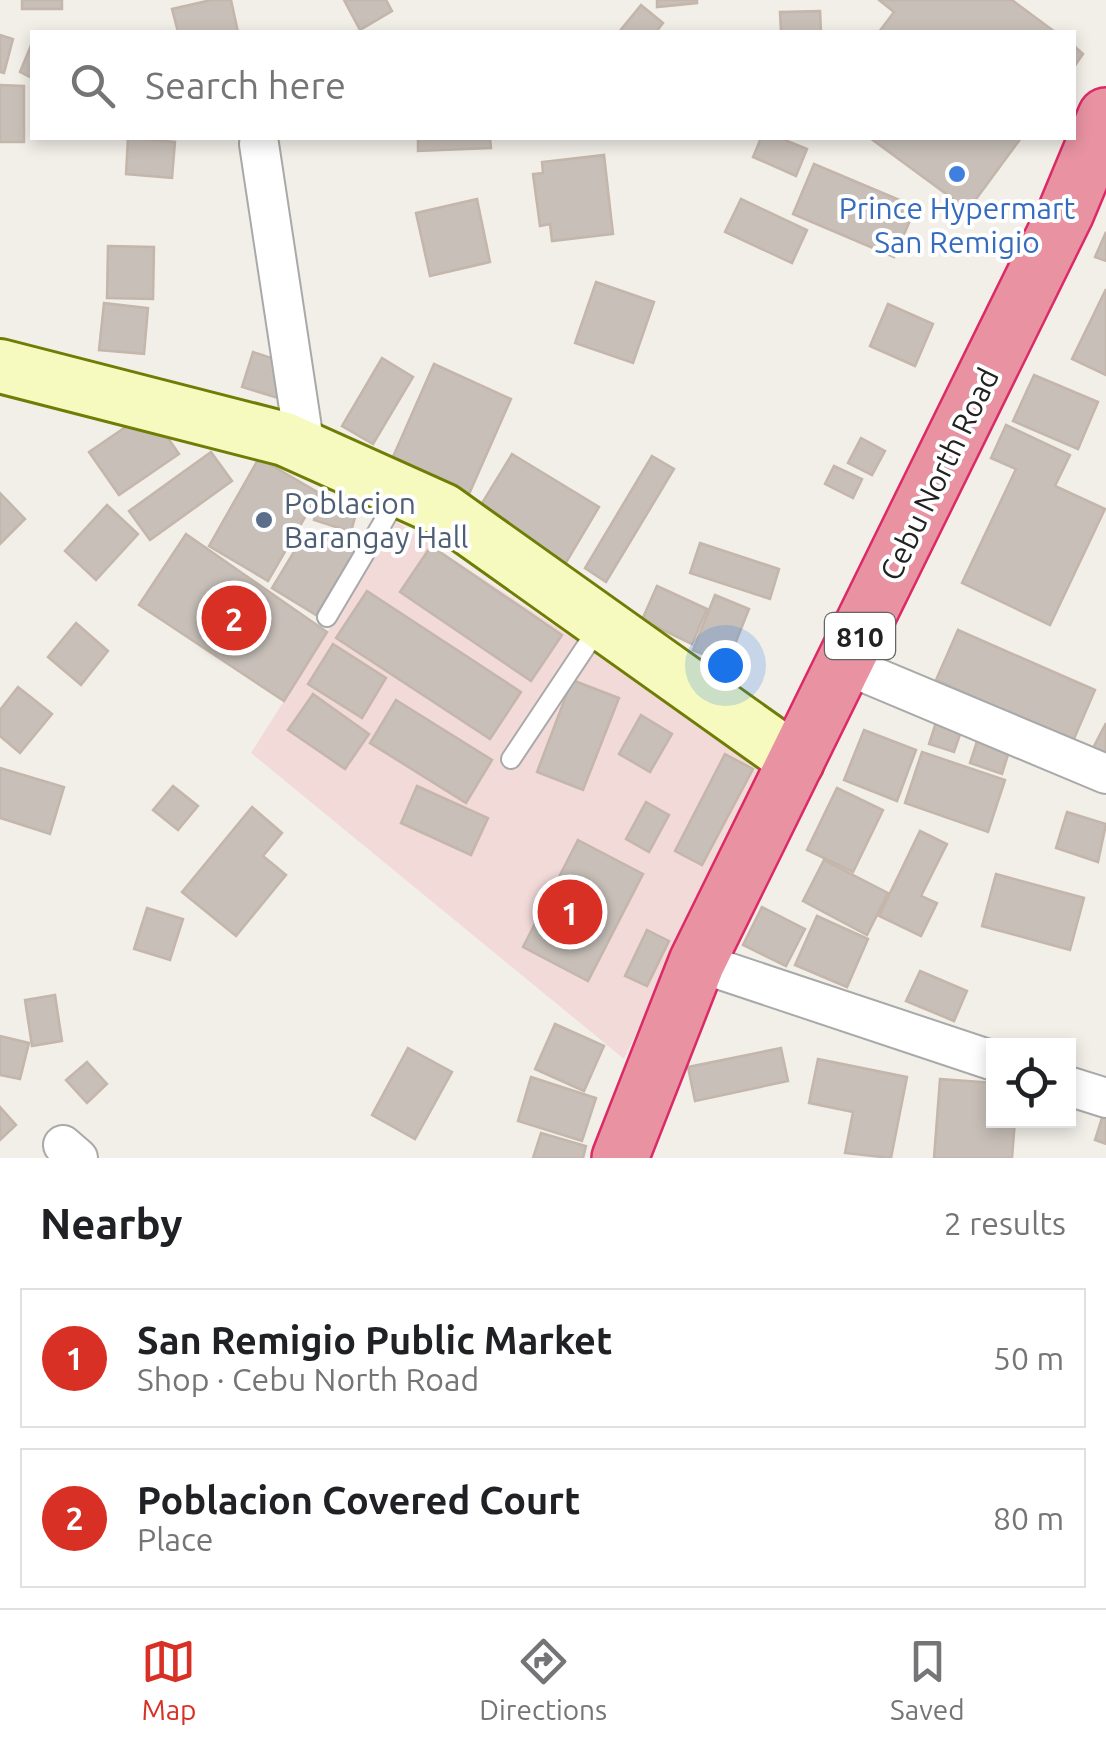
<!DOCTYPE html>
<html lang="en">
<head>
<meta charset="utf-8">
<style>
  body { margin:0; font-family:Ubuntu,sans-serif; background:#f2f2f2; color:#202124 }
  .controls { position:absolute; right:30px; bottom:30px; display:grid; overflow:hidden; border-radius:0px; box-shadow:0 5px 15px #0003 }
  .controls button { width:90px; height:90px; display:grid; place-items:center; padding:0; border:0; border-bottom:2px solid #e0e0e0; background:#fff; color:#202124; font:50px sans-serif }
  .you { position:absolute; left:725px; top:665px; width:35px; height:35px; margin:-25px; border:8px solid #fff; border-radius:50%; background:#1a73e8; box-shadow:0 0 0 15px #1a73e833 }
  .badge { display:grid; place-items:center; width:65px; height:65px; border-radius:50%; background:#d93025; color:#fff; font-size:32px; font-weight:700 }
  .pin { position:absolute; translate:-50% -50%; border:5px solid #fff; box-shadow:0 2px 10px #0006 }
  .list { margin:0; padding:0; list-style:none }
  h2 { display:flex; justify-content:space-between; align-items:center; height:130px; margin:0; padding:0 40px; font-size:42px }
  h2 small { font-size:32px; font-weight:400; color:#757577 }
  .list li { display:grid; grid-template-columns:65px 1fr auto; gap:30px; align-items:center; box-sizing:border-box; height:140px; margin:0 20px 20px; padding:0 20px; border:2px solid #e0e0e0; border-radius:0px }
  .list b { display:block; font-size:38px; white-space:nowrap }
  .list p { margin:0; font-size:32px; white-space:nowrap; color:#757577 }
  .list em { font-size:32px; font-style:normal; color:#757577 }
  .icon { flex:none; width:55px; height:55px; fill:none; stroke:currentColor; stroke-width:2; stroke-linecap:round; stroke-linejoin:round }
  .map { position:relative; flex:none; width:1106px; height:1158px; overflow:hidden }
  .search { position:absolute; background:#fff; box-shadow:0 5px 15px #0003; left:30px; right:30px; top:30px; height:110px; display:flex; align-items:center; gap:25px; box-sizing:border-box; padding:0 35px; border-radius:0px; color:#757577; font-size:38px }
  .sheet { height:450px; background:#fff }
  nav { display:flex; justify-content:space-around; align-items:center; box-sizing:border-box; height:140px; border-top:2px solid #e0e0e0; background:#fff; font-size:28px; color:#757577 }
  nav a { display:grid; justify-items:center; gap:5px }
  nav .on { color:#d93025 }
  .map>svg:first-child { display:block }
  .commercial { fill:#f2dad9 }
  .building { fill:#c7bfb8; stroke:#c4b6ab; stroke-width:2.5 }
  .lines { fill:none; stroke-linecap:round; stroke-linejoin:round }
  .lane-casing { stroke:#a9a9a9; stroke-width:22 }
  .street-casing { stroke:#a9a9a9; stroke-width:42 }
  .secondary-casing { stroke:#707d05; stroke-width:58 }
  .highway-casing { stroke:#dc2a67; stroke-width:60 }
  .lane { stroke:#fff; stroke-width:18 }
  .street { stroke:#fff; stroke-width:38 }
  .secondary { stroke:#f7fabf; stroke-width:52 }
  .highway { stroke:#e892a2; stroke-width:55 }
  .shop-dot { fill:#3f7fe0; stroke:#fff; stroke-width:4 }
  .service-dot { fill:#5c6f8a; stroke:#fff; stroke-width:4 }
  .labels { text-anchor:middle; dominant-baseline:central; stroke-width:8; stroke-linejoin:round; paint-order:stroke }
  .shield { fill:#fff; stroke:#646464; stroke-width:2.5 }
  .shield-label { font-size:28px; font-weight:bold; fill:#222 }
  .shop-label { font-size:30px; fill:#366cbe; stroke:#fff }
  .street-label { font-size:30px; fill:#222; stroke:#fff }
  .service-label { font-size:30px; fill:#4e5e75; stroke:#fff; text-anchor:start }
</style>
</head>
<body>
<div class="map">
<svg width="1106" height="1158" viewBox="0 0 1106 1158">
  <rect width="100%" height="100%" fill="#f2efe9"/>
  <!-- commercial -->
  <polygon class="commercial" points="397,522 764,764 624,1059 251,753"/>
  <!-- building -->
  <g class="building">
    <rect x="22" y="0" width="40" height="9"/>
    <polygon points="211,0 231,0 238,32 178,32 172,9"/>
    <polygon points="344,0 386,0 392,11 360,30"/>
    <polygon points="657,0 697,0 697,3 657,7"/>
    <polygon points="879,0 1012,0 1055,32 879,32 894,12"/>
    <polygon points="641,5 663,23 656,32 619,32"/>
    <polygon points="820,11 821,32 781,32 780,12"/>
    <polygon points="0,35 13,39 4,73 0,72"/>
    <polygon points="32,43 32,78 20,72"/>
    <polygon points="1074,46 1083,54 1074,67"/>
    <polygon points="0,85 24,86 24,142 0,142"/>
    <polygon points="128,138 175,142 172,178 126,174"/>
    <polygon points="418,138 490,138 491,148 418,151"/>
    <polygon points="761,138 780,138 807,149 796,176 753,157"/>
    <polygon points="870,138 1021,138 968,210"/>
    <polygon points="604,155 613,234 552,241 550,224 540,226 533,174 543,173 542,162"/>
    <polygon points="814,164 916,207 894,257 793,214"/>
    <polygon points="477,199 490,262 430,276 416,213"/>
    <polygon points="741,199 807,230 792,263 725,232"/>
    <polygon points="1106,232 1106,261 1095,257"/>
    <polygon points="108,246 154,247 153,299 107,298"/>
    <polygon points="596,282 654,302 633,363 575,343"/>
    <polygon points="1106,289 1106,375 1072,359"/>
    <polygon points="104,303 148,308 144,354 99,350"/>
    <polygon points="888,304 933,324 915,366 870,346"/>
    <polygon points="253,352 289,364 278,398 242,387"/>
    <polygon points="382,358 413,377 373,444 342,426"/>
    <polygon points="434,364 511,399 469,494 392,459"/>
    <polygon points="1034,375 1098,402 1078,449 1013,421"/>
    <polygon points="149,411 179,454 119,495 89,452"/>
    <polygon points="1006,425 1070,455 1055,486 1105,509 1050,625 962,583 1016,469 991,458"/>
    <polygon points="861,438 885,451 872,475 848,463"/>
    <polygon points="211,452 232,481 150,540 129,511"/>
    <polygon points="512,454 599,507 561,571 473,518"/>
    <polygon points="652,456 674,469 606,582 585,568"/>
    <polygon points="259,458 319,493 268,581 209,546"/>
    <polygon points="834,466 862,479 853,498 825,484"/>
    <polygon points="0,493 25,519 0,544"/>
    <polygon points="107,505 138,534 96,580 65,551"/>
    <polygon points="318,506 355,517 351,532 314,520"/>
    <polygon points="186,534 327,632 284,701 139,605"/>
    <polygon points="330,536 355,551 316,615 272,588 303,537 322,549"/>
    <polygon points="700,543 779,569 770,599 690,573"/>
    <polygon points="431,546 562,635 531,681 400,592"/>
    <polygon points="657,586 707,609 692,644 642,620"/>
    <polygon points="367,591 521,692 490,739 336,638"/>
    <polygon points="715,595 749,609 727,664 693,650"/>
    <polygon points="76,623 108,651 81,685 48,657"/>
    <polygon points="958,630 1095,690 1073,741 936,680"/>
    <polygon points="333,644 386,678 362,718 308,684"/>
    <polygon points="572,680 619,698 583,790 537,772"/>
    <polygon points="18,687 52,714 20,753 0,736 0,710"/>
    <polygon points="313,694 369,734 345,769 288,730"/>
    <polygon points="396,700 492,760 466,803 370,743"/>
    <polygon points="939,713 964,723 954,752 929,744"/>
    <polygon points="641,715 672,734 650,772 619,754"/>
    <polygon points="1106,723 1106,757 1092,750"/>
    <polygon points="864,730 916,750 897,801 844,780"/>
    <polygon points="979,735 1011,745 1002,774 970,763"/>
    <polygon points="922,752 1005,780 988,832 905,803"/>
    <polygon points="725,754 753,769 702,865 675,851"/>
    <polygon points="0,768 64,787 50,834 0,818"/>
    <polygon points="173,786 198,806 178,830 153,810"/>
    <polygon points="417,786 488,818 471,855 401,823"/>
    <polygon points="837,788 883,810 853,872 807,850"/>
    <polygon points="646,802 669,815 649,852 626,839"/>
    <polygon points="252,807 282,833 263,856 286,875 236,936 182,892"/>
    <polygon points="1067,812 1106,824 1098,862 1056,848"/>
    <polygon points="920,831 947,844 921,896 937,903 921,936 879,916"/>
    <polygon points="578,840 643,874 588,981 523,947"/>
    <polygon points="824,860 888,893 867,935 803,901"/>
    <polygon points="996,874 1084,898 1070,950 982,926"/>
    <polygon points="762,907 805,929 786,966 743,945"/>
    <polygon points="147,908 183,919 170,960 134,949"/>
    <polygon points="817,916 868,939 847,987 795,965"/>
    <polygon points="647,930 669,941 647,986 625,976"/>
    <polygon points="920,971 967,991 954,1021 906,1001"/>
    <polygon points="55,995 62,1041 32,1046 25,1000"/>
    <polygon points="555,1024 604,1046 584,1091 535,1069"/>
    <polygon points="0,1036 29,1043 20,1079 0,1075"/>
    <polygon points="408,1048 452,1072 415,1139 372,1115"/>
    <polygon points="781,1048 788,1081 695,1101 688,1067"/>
    <polygon points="818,1059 907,1077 891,1158 845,1153 853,1112 809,1103"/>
    <polygon points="87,1062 107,1084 87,1103 66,1080"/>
    <polygon points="531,1077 596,1098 582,1141 518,1121"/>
    <polygon points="940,1079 994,1083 994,1120 1015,1120 1012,1158 934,1158"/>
    <polygon points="1106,1105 1106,1144 1095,1140"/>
    <polygon points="0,1107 16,1125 0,1140"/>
    <polygon points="541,1133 586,1146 583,1158 533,1158"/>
  </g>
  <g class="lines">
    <!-- lane casing -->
    <g class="lane-casing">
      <g id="lane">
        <polyline points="327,617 398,497"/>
        <polyline points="511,759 599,627"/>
      </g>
    </g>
    <!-- street casing -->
    <g class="street-casing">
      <g id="street">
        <polyline points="259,144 305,448"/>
        <polyline points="846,665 1106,774"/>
        <polyline points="697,962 994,1061"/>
        <polyline points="1068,1086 1106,1098"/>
        <polyline points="63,1145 78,1158"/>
      </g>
    </g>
    <!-- secondary casing -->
    <g class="secondary-casing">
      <polyline id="secondary" points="0,366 285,439 443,510 797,762"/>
    </g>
    <!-- highway casing -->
    <g class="highway-casing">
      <polyline id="highway" points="620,1158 697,962 1066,212 1106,116"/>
    </g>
    <!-- lane -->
    <use href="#lane" class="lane"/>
    <!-- street -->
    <use href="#street" class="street"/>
    <!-- secondary -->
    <use href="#secondary" class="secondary"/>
    <!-- highway -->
    <use href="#highway" class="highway"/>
  </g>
  <!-- markers -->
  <circle class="shop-dot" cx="957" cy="174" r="10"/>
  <circle class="service-dot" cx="264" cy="520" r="10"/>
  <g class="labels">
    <!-- shield labels -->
    <rect class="shield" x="825" y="613" width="70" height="46" rx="8"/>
    <g class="shield-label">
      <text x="860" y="636">810</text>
    </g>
    <!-- shop labels -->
    <g class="shop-label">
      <text x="957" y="208">Prince Hypermart<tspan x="957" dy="34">San Remigio</tspan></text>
    </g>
    <!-- street labels -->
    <g class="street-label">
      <text transform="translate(939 474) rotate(-64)">Cebu North Road</text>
    </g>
    <!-- service labels -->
    <g class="service-label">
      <text x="284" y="503">Poblacion<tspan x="284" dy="34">Barangay Hall</tspan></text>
    </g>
  </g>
</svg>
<div class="controls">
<button><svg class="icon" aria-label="locate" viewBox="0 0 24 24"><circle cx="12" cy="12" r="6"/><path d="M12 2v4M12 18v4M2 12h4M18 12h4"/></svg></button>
</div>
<div class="you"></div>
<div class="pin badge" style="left:570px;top:912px">1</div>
<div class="pin badge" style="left:234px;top:618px">2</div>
<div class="search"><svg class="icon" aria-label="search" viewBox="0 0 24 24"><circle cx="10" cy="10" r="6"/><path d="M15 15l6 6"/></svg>Search here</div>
</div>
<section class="sheet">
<h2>Nearby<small>2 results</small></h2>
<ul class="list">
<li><span class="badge">1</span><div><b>San Remigio Public Market</b><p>Shop · Cebu North Road</p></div><em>50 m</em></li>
<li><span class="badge">2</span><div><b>Poblacion Covered Court</b><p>Place</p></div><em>80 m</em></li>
</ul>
</section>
<nav>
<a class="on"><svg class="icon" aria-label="map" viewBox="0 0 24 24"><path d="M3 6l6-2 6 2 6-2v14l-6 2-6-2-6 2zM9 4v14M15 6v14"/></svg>Map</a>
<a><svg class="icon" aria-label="directions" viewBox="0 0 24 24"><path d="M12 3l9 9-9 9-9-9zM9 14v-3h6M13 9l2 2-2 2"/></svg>Directions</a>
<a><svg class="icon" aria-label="saved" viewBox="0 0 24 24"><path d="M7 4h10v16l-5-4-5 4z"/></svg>Saved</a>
</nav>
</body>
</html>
